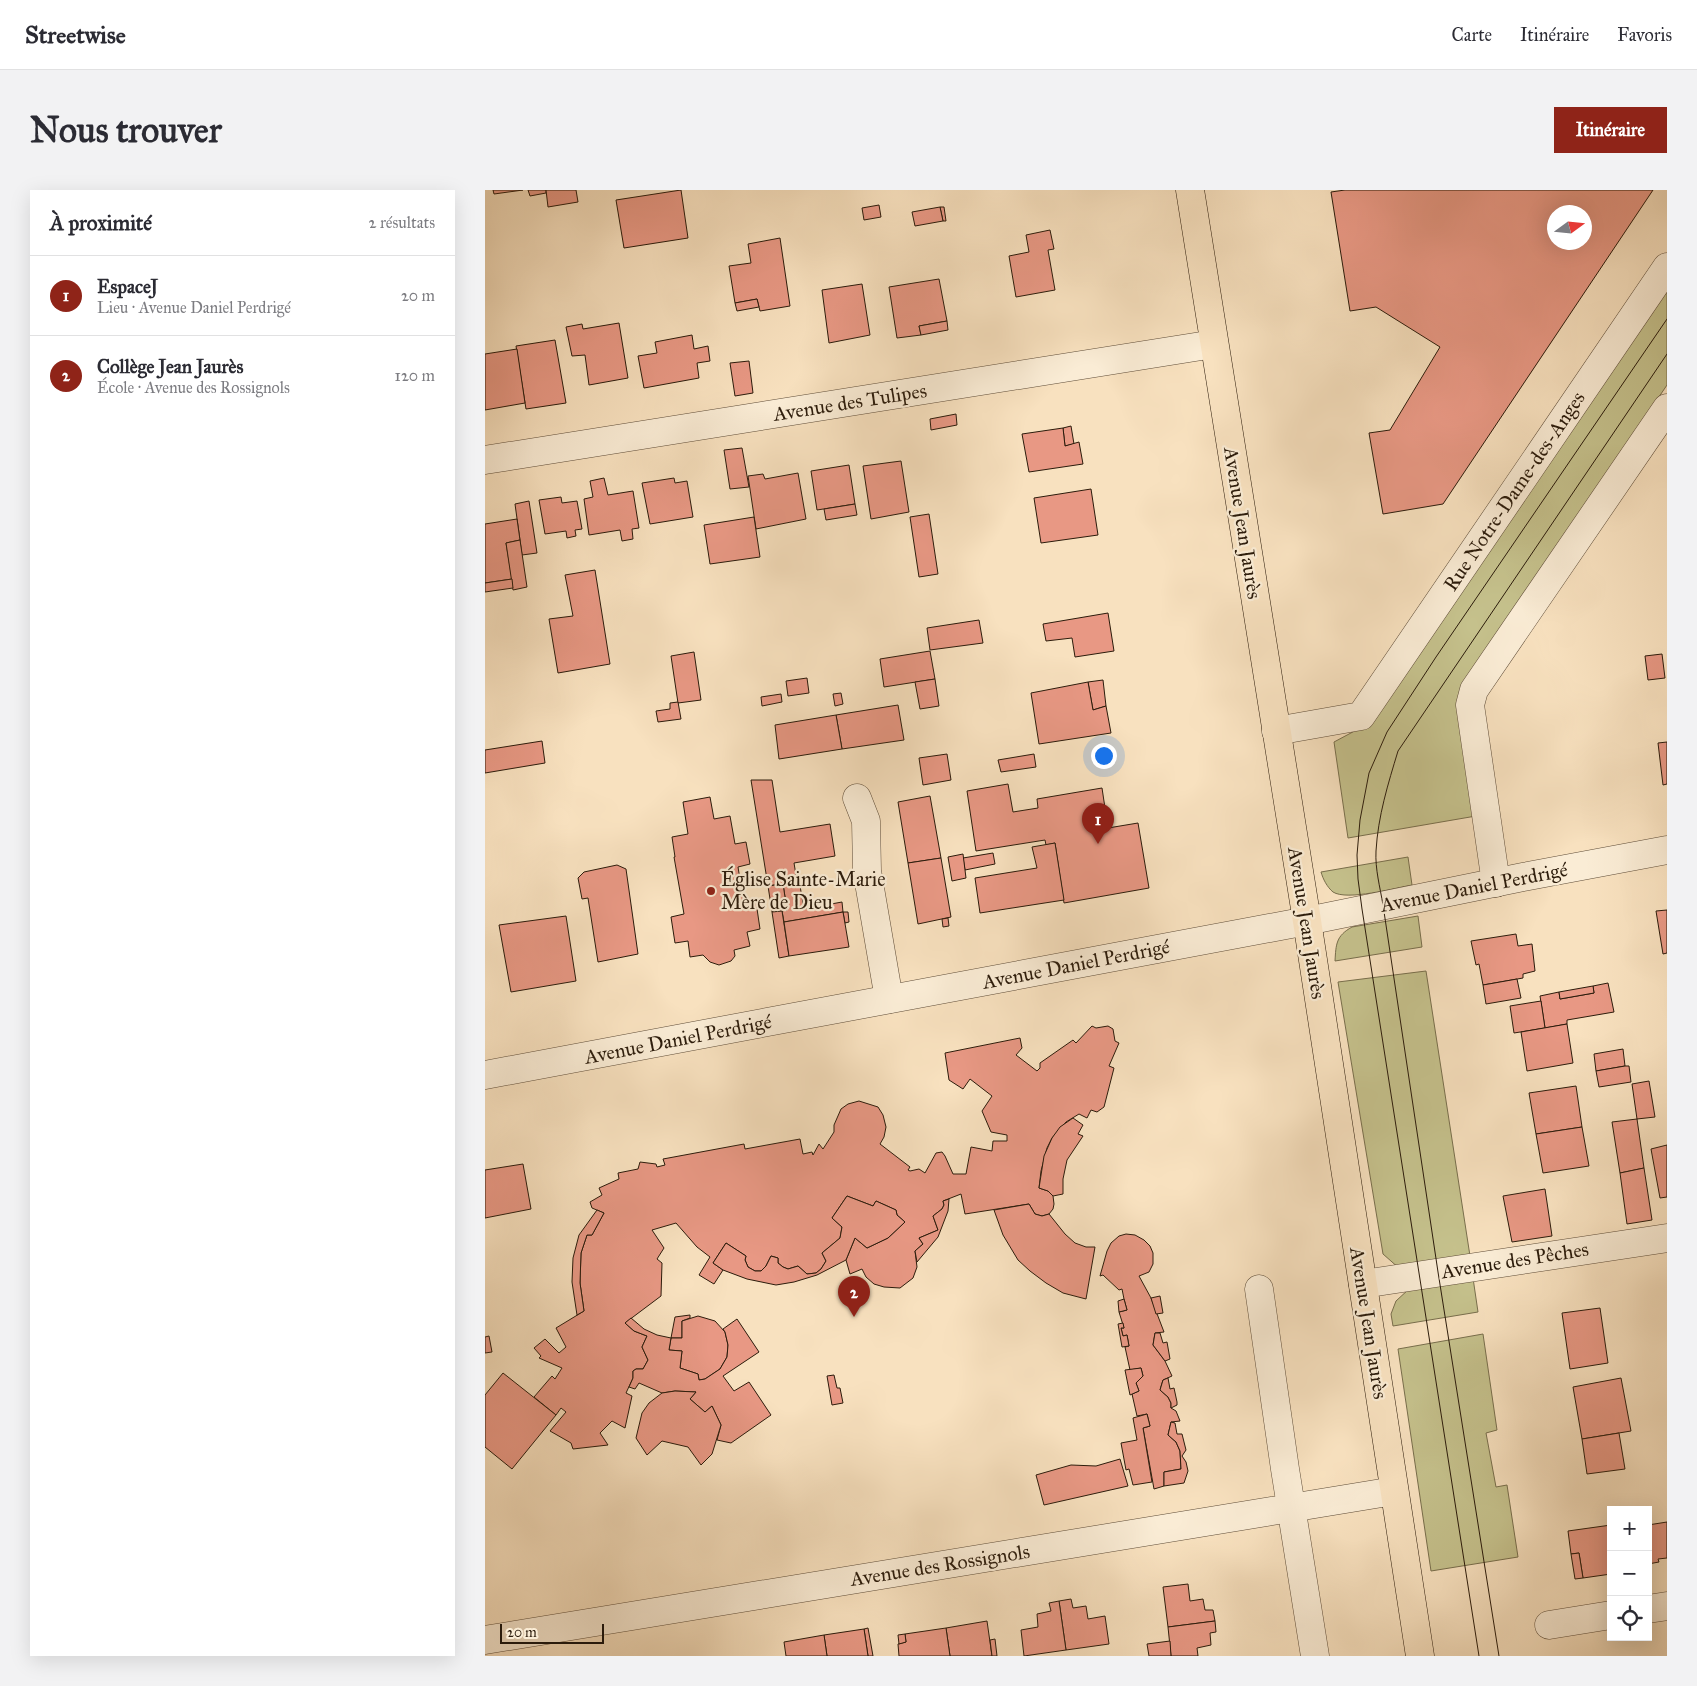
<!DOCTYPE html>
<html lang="fr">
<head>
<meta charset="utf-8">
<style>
  body { margin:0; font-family:"IM FELL Great Primer",serif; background:#f2f2f3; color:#2b2b33 }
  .controls { position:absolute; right:15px; bottom:15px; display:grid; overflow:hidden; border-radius:0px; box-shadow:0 5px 20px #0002 }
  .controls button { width:45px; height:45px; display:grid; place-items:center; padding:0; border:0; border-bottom:1px solid #e1e1e2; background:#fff; color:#2b2b33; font:25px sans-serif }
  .compass { position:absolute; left:1062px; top:15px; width:45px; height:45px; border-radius:50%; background:#fff; box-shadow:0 5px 20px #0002; rotate:75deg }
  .scale { position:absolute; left:15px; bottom:12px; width:104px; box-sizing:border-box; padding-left:5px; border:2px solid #2b1b0b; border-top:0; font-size:14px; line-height:18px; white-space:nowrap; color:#2b1b0b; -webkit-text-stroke:4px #faecd5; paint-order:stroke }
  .you { position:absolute; left:618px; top:565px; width:18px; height:18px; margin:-12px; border:4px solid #fff; border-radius:50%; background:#1a73e8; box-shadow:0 0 0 8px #1a73e833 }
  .badge { display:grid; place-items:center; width:32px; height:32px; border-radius:50%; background:#8f2418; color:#fff; font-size:16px; font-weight:700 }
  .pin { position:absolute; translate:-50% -41px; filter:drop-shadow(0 1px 2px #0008) }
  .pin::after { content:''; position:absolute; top:26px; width:18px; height:15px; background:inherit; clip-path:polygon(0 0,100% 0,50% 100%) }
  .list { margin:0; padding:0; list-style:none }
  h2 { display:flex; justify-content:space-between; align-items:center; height:65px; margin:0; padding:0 20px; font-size:21px }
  h2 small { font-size:16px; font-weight:400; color:#7c7c81 }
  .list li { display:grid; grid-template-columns:32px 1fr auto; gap:15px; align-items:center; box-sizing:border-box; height:80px; padding:0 20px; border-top:1px solid #e1e1e2 }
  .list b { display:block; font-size:19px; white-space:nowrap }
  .list p { margin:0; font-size:16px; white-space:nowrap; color:#7c7c81 }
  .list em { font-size:16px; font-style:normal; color:#7c7c81 }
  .icon { flex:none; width:28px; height:28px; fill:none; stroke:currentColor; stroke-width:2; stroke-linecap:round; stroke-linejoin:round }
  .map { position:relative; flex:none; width:1182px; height:1466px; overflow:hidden; border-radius:0px }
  header { display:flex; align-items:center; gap:30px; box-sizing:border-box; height:70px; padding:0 25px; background:#fff; border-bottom:1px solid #e1e1e2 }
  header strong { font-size:24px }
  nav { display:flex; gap:28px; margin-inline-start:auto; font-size:18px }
  .intro { display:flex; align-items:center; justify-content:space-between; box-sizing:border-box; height:120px; padding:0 30px }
  h1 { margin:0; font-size:35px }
  .button { padding:12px 22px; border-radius:0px; background:#8f2418; color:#fff; font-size:18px; font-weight:700 }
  main { display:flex; gap:30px; padding:0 30px }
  aside { flex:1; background:#fff; border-radius:0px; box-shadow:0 5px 20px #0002 }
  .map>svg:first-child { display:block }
  .green { fill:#c5c18c; stroke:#786e4c }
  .building { fill:#e89884; stroke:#2b1b0b; fill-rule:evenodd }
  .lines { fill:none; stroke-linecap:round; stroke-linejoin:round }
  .minor-casing { stroke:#5e4c38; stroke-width:29 }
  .major-casing { stroke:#2b1b0b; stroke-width:29 }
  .minor { stroke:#faecd5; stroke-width:28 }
  .major { stroke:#f8e1bf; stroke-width:28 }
  .tram { stroke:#2b1b0b; stroke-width:1 }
  .poi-dot { fill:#8f2418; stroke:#faecd5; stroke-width:2 }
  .labels { text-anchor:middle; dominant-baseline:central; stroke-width:4.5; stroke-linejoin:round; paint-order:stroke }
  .street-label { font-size:20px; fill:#2b1b0b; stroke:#faecd5 }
  .poi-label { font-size:20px; fill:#2b1b0b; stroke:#faecd5; text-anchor:start }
</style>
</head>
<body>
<header>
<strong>Streetwise</strong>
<nav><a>Carte</a><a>Itinéraire</a><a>Favoris</a></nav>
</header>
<div class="intro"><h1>Nous trouver</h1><a class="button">Itinéraire</a></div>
<main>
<aside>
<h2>À proximité<small>2 résultats</small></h2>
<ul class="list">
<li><span class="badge">1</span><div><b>EspaceJ</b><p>Lieu · Avenue Daniel Perdrigé</p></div><em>20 m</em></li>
<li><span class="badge">2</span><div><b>Collège Jean Jaurès</b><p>École · Avenue des Rossignols</p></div><em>120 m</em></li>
</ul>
</aside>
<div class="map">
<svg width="1182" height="1466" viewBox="0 0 1182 1466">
  <rect width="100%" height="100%" fill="#f8e1bf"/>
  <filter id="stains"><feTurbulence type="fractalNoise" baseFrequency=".004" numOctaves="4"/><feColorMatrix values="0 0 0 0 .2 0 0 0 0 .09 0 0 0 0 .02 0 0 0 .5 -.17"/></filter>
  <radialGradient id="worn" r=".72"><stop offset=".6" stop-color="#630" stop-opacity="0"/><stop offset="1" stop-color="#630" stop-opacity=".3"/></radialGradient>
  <!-- green -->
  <g class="green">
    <polygon points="1182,99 1182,195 980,493 991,626 863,648 849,552 879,536"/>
    <path d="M923 667 927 695C910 698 862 711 848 702 842 697 838 689 836 682Z"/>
    <path d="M933 726 937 757 850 771C851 754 851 746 867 737Z"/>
    <polygon points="941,781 985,1066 915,1079 898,1064 853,792"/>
    <polygon points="988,1088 993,1122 908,1136 906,1124 911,1111 924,1099"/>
    <polygon points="998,1144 1012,1240 1001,1243 1011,1297 1022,1295 1033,1367 946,1381 913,1159"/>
  </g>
  <!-- building -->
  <g class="building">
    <polygon points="8,0 38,0 9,4"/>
    <polygon points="43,0 61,0 61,3 45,6"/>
    <polygon points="61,0 91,0 93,12 63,17"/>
    <polygon points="196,0 203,48 139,58 131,10"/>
    <path d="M860 0H1168L958 314 898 324 884 243 905 240 955 157 891 117 865 121 846 2ZM1070 22H1100V52H1070Z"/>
    <polygon points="394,15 396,27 379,30 377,18"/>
    <polygon points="455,17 459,17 461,31 458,31"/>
    <polygon points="455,17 458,31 430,36 427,22"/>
    <polygon points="565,40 569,59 563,60 570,100 531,107 524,66 544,62 541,45"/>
    <polygon points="295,48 305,116 275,121 272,109 250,113 244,76 266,73 263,54"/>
    <polygon points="454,89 462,131 434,136 436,145 412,148 404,97"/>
    <polygon points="377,94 385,145 344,153 337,100"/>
    <polygon points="272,109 274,117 252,121 250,113"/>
    <polygon points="462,131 463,140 436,145 434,136"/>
    <polygon points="134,133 143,188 104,195 100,165 87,166 81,137 97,134 98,139"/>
    <polygon points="207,145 209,159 223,156 225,171 212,173 214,188 159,198 153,166 172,163 170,152"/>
    <polygon points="70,150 81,213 41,219 31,156"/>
    <polygon points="32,159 40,213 0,220 0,164"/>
    <polygon points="264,171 268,203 250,206 245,173"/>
    <polygon points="471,224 472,235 446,240 445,229"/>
    <polygon points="586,236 589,254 580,256 578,238"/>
    <polygon points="578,238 580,256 594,252 598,274 544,282 537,244"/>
    <polygon points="257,258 264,297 245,299 239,260"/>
    <polygon points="416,271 424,322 386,329 378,276"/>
    <polygon points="364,275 370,314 332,320 326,281"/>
    <polygon points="313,283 321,329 271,339 263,286 278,284 280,289"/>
    <polygon points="119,288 123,305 148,301 154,338 147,339 148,349 137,351 135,340 104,345 99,309 108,307 105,291"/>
    <polygon points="189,288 190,293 202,291 208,327 165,334 157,293"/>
    <polygon points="606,299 613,345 556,353 549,308"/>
    <polygon points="76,307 77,313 92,311 97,339 90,340 91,346 82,348 81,341 60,344 54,310"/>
    <polygon points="44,311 52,363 37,365 30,314"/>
    <polygon points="370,314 372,325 341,330 339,319"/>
    <polygon points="444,324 453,384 434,387 425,327"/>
    <polygon points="269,327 275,367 225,374 219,335"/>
    <polygon points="32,329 35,350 21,353 27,389 0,393 0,334"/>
    <polygon points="35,350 42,397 28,400 21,353"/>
    <polygon points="110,380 125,474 73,483 64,429 88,426 80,385"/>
    <polygon points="27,389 28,398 0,402 0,393"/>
    <polygon points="623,423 629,461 590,467 587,448 561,451 558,434"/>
    <polygon points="494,430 498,453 445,460 442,438"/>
    <polygon points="445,461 450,489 399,497 395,469"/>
    <polygon points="209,462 216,510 193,513 186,466"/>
    <polygon points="1177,464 1180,488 1163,490 1160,466"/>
    <polygon points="322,488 324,503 303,506 301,491"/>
    <polygon points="450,489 454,516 435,519 430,492"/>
    <polygon points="618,490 621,516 608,520 603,492"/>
    <polygon points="603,492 608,520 621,516 626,543 554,554 546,503"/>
    <polygon points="356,503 358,514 350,516 348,504"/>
    <polygon points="296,504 297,512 277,516 276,507"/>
    <polygon points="193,512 196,529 173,532 171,521 185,519 185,513"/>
    <polygon points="413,515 419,550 357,559 351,525"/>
    <polygon points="351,525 357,559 294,569 290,535"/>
    <polygon points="57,551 60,573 0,583 0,560"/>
    <polygon points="1182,552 1182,594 1178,595 1173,553"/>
    <polygon points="462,564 466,590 438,595 434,568"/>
    <polygon points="549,564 551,577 516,582 513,570"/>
    <polygon points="266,590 287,590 295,642 345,634 350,666 309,673 312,691 283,696"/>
    <polygon points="523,594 528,622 553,618 552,609 617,598 623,638 653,633 664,698 579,713 570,653 561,655 560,650 491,661 482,601"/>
    <polygon points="445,606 456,668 423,673 413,612"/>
    <polygon points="225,607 229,629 245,626 250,654 261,652 265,674 253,677 259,714 271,712 275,739 262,742 265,756 249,760 250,766 246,771 234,775 225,772 218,765 205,767 203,751 190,753 186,727 199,724 189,667 190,667 187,647 203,644 198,612"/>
    <polygon points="570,653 579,710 495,723 490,688 552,678 547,657"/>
    <polygon points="508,663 510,674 480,680 478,668"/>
    <polygon points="478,664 481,688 467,691 463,667"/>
    <polygon points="456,668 466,727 433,734 423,673"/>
    <polygon points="132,675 141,679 153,764 113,772 103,708 97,709 93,688 99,682"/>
    <polygon points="314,690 319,719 357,712 358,722 299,732 297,721 302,720 298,694"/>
    <polygon points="298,694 302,720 287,722 283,696"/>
    <polygon points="1182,720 1182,763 1178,764 1171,721"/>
    <polygon points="297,721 304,766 294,768 287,722"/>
    <polygon points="358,722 363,722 364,732 360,733"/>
    <polygon points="358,722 364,757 304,766 299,732"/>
    <polygon points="81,726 91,791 26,802 14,735"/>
    <polygon points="463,728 464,736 458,737 457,729"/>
    <polygon points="1031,744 1033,756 1047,754 1050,781 1038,784 1038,788 998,795 994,774 991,775 986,751"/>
    <polygon points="1032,789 1036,808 1001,814 998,795"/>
    <polygon points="1123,793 1129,822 1082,830 1082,834 1060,838 1055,806 1074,802 1075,809 1109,803 1108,796"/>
    <polygon points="1108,796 1109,803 1075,809 1074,802"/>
    <polygon points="1056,811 1060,838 1029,843 1025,816"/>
    <polygon points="1082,834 1088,873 1042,881 1036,842"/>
    <polygon points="607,836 611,838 623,836 628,839 630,851 634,853 624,876 629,878 619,917 612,922 606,920 602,928 594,924 581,932 567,948 562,958 556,981 554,998 563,1001 568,1006 569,1014 568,1019 564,1024 557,1026 550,1024 544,1014 480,1024 476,1004 458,1011 459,1015 457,1019 448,1026 453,1040 434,1048 438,1054 430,1061 432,1077 428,1088 415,1098 399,1097 389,1094 381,1087 377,1079 365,1084 361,1070 370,1048 382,1058 403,1048 420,1032 412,1025 411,1020 391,1011 388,1016 362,1006 347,1028 357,1037 355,1048 337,1063 341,1071 336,1079 331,1083 322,1084 313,1076 303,1079 298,1077 293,1073 293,1068 286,1066 281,1076 276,1081 270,1081 263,1077 260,1070 261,1066 241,1053 228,1073 238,1080 229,1094 214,1085 225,1067 212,1057 191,1033 167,1040 179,1058 172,1069 177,1073 176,1106 140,1133 149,1141 162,1146 157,1157 163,1170 158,1179 151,1179 148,1181 148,1188 141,1203 147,1206 140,1238 127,1231 115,1243 123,1255 88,1259 86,1253 65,1241 81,1222 76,1218 71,1225 49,1207 67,1186 70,1189 77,1178 54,1168 56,1166 49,1158 60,1149 74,1163 81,1157 71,1138 99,1121 95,1093 96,1063 102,1045 107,1045 119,1023 107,1018 105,1012 117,1005 114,998 134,989 133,983 153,979 155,972 171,974 172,977 180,975 178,969 259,954 260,959 315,949 318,964 327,962 328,965 334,954 338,959 349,942 349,935 356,919 363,914 374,911 393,917 398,925 401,937 399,947 395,954 425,977 423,980 425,981 434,979 440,983 451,963 457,962 460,966 468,984 481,984 486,957 507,961 508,951 522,951 522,945 506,942 497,921 507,906 485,889 478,899 464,890 460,863 535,848 537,858 531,865 552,881 555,878 555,873 588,850 591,853"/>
    <polygon points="1138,859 1140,876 1111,881 1109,864"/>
    <polygon points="1140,876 1144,876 1146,892 1114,897 1111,881"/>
    <polygon points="1164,891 1170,927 1152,929 1147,894"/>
    <polygon points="1091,896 1097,937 1051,944 1044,903"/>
    <polygon points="588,928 598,935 593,944 598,946 582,970 578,989 578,1004 568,1006 563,1001 554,998 559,966 567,948 575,937"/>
    <polygon points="1152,929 1159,978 1135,983 1127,932"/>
    <polygon points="1097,937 1104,976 1058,983 1051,944"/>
    <polygon points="1182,955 1182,1007 1175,1008 1166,959"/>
    <polygon points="38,974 46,1019 0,1028 0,980"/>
    <polygon points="1159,978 1167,1030 1142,1034 1135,983"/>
    <polygon points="1060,999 1067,1046 1027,1052 1018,1006"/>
    <polygon points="362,1006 388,1016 391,1011 411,1020 412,1025 420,1032 403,1048 382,1058 370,1048 361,1070 332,1085 309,1092 291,1095 262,1089 238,1080 228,1073 241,1053 261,1066 260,1070 263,1077 270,1081 276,1081 281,1076 286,1066 293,1068 293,1073 298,1077 303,1079 313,1076 322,1084 331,1083 336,1079 341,1071 337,1063 355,1048 357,1037 347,1028"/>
    <polygon points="464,1009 463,1021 453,1047 432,1072 430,1061 438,1054 434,1048 453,1040 448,1026 457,1019 459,1015 458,1011"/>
    <polygon points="544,1014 550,1024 557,1026 564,1024 580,1044 590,1053 601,1057 610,1057 601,1109 578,1103 561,1093 545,1081 533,1070 518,1045 509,1020"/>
    <polygon points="112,1020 119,1023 107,1045 102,1045 96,1063 95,1093 99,1121 92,1125 87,1092 88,1068 94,1045"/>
    <polygon points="641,1044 650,1045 659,1050 665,1056 668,1063 668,1074 664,1082 654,1086 666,1108 679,1142 670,1143 668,1155 680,1171 687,1186 678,1190 675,1200 683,1207 686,1213 686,1218 691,1221 695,1231 686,1232 683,1245 691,1252 695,1261 696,1279 679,1282 679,1296 669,1299 658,1238 665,1236 662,1224 652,1226 647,1204 654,1201 651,1193 658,1186 656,1178 645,1180 640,1157 644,1156 642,1145 638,1146 636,1138 639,1138 634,1122 642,1120 639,1109 637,1099 634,1100 618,1085 615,1086 622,1061 626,1053 634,1046"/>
    <polygon points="675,1106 678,1123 671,1124 666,1108"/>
    <polygon points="639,1109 642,1120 634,1122 633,1111"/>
    <polygon points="1115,1118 1123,1173 1085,1179 1077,1123"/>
    <polygon points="205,1125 205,1128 197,1131 197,1148 186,1148 190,1127"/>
    <polygon points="213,1126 230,1131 240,1142 243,1155 242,1167 235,1179 220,1189 214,1190 213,1184 195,1178 197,1161 184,1160 186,1148 197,1148 197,1131"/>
    <polygon points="146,1128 159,1139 172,1145 186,1148 184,1160 197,1161 195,1178 213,1184 214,1190 220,1189 235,1179 242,1167 243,1155 240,1142 238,1139 252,1129 274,1162 238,1186 249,1201 264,1192 286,1225 246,1253 232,1250 236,1235 227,1216 220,1222 205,1209 211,1202 190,1201 177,1203 154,1193 150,1199 144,1197 148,1188 148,1181 151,1179 158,1179 163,1170 157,1157 162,1146 149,1141 140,1133"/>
    <polygon points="638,1133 639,1138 636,1138 638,1146 642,1145 644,1156 637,1157 633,1134"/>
    <polygon points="670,1143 675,1143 678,1153 682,1152 685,1169 680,1171 668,1155"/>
    <polygon points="4,1146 7,1162 0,1163 0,1147"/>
    <polygon points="656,1178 658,1186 651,1193 654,1201 645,1205 640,1180"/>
    <polygon points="18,1183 71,1225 27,1279 0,1257 0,1205"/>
    <polygon points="349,1185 352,1198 355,1198 358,1213 347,1215 342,1186"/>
    <polygon points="683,1188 685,1199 689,1198 692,1212 692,1215 686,1218 686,1213 683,1207 675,1200 678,1190"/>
    <polygon points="1136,1188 1146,1241 1097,1249 1088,1197"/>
    <polygon points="190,1201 211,1202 205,1209 220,1222 227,1216 236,1235 227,1264 216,1275 203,1257 177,1251 162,1265 151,1248 157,1223 164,1213 177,1203"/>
    <polygon points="662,1224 665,1236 658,1238 667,1292 648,1295 644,1279 641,1280 636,1253 652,1250 648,1228"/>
    <polygon points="686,1232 690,1233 692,1244 697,1244 701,1260 697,1266 701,1272 703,1281 699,1293 679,1296 679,1282 696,1279 695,1261 691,1252 683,1245"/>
    <polygon points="1134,1243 1140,1279 1102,1284 1097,1249"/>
    <polygon points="635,1269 643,1296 559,1315 551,1285 586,1275 611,1276"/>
    <polygon points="1182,1332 1182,1368 1173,1369 1174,1372 1163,1374 1163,1335"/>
    <polygon points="1126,1335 1126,1384 1098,1388 1094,1363 1086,1364 1083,1341"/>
    <polygon points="1094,1363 1098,1388 1090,1389 1086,1364"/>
    <polygon points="703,1394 705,1411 718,1409 720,1420 728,1420 730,1431 683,1437 678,1397"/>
    <polygon points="586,1409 588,1418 601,1416 603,1429 620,1426 624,1454 581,1460 574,1411"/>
    <polygon points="574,1411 581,1460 539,1466 536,1440 553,1437 552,1424 566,1421 564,1413"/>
    <polygon points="502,1431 507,1466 465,1466 461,1438"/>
    <polygon points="730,1431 731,1442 725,1443 726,1455 712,1458 713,1466 686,1466 683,1437"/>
    <polygon points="383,1438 388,1466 383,1466 379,1439"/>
    <polygon points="461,1438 465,1466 414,1466 413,1454 421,1452 420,1444"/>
    <polygon points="379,1439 383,1466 342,1466 339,1445"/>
    <polygon points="420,1444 421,1452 414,1454 413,1445"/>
    <polygon points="339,1445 342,1466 301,1466 299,1452"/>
    <polygon points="510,1449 512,1466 507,1466 505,1450"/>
    <polygon points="685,1451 686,1466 664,1466 662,1454"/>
  </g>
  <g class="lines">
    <!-- minor casing -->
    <g class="minor-casing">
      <g id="minor">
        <polyline points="0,270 729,154"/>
        <polyline points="791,541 876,526 1182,77"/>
        <polyline points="372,608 381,631 382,681 404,809"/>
        <polyline points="1011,693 985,515 989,500 1182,218"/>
        <polyline points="0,885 822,731 1038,687 1182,660"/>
        <polyline points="878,1094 1182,1048"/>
        <polyline points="774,1099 800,1279 830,1466"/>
        <polyline points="1163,1419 1182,1416"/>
        <polyline points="1064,1435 1126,1425"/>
        <polyline points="0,1450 909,1301"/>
      </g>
    </g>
    <!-- major casing -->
    <g class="major-casing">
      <polyline id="major" points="705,0 822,731 935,1466"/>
    </g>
    <!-- minor -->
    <use href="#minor" class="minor"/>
    <!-- major -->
    <use href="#major" class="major"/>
    <!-- tram -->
    <g class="tram">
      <polyline points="994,1466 877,719 873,689 872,665 875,630 884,583 902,542 951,467 1182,129"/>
      <path d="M1014 1466 953 1082 898 715C895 697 890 679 891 661 893 626 903 594 913 561L1182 164"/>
    </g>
  </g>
  <!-- markers -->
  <circle class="poi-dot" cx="226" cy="701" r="5"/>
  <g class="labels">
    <!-- street labels -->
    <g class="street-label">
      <text transform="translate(365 212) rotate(-9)">Avenue des Tulipes</text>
      <text transform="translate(1029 301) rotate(-56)">Rue Notre-Dame-des-Anges</text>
      <text transform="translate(758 333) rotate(81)">Avenue Jean Jaurès</text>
      <text transform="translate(989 697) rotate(-11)">Avenue Daniel Perdrigé</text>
      <text transform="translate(822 733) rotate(81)">Avenue Jean Jaurès</text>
      <text transform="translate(591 774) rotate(-11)">Avenue Daniel Perdrigé</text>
      <text transform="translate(193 849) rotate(-11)">Avenue Daniel Perdrigé</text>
      <text transform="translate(1030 1070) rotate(-9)">Avenue des Pêches</text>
      <text transform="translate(884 1133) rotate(81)">Avenue Jean Jaurès</text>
      <text transform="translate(455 1375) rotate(-9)">Avenue des Rossignols</text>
    </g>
    <!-- poi labels -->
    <g class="poi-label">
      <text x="236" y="689">Église Sainte-Marie<tspan x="236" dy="23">Mère de Dieu</tspan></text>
    </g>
  </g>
  <rect width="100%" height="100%" filter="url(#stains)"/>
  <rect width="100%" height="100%" fill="url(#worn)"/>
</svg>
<div class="controls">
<button>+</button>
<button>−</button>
<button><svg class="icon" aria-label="locate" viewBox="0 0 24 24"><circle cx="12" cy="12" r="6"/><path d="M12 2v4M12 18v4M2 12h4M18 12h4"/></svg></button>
</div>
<svg class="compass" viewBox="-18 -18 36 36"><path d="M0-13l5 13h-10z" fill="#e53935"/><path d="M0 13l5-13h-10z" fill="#7c7c81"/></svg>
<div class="scale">20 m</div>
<div class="you"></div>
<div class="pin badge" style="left:613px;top:654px">1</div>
<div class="pin badge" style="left:369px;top:1127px">2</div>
</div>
</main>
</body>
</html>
